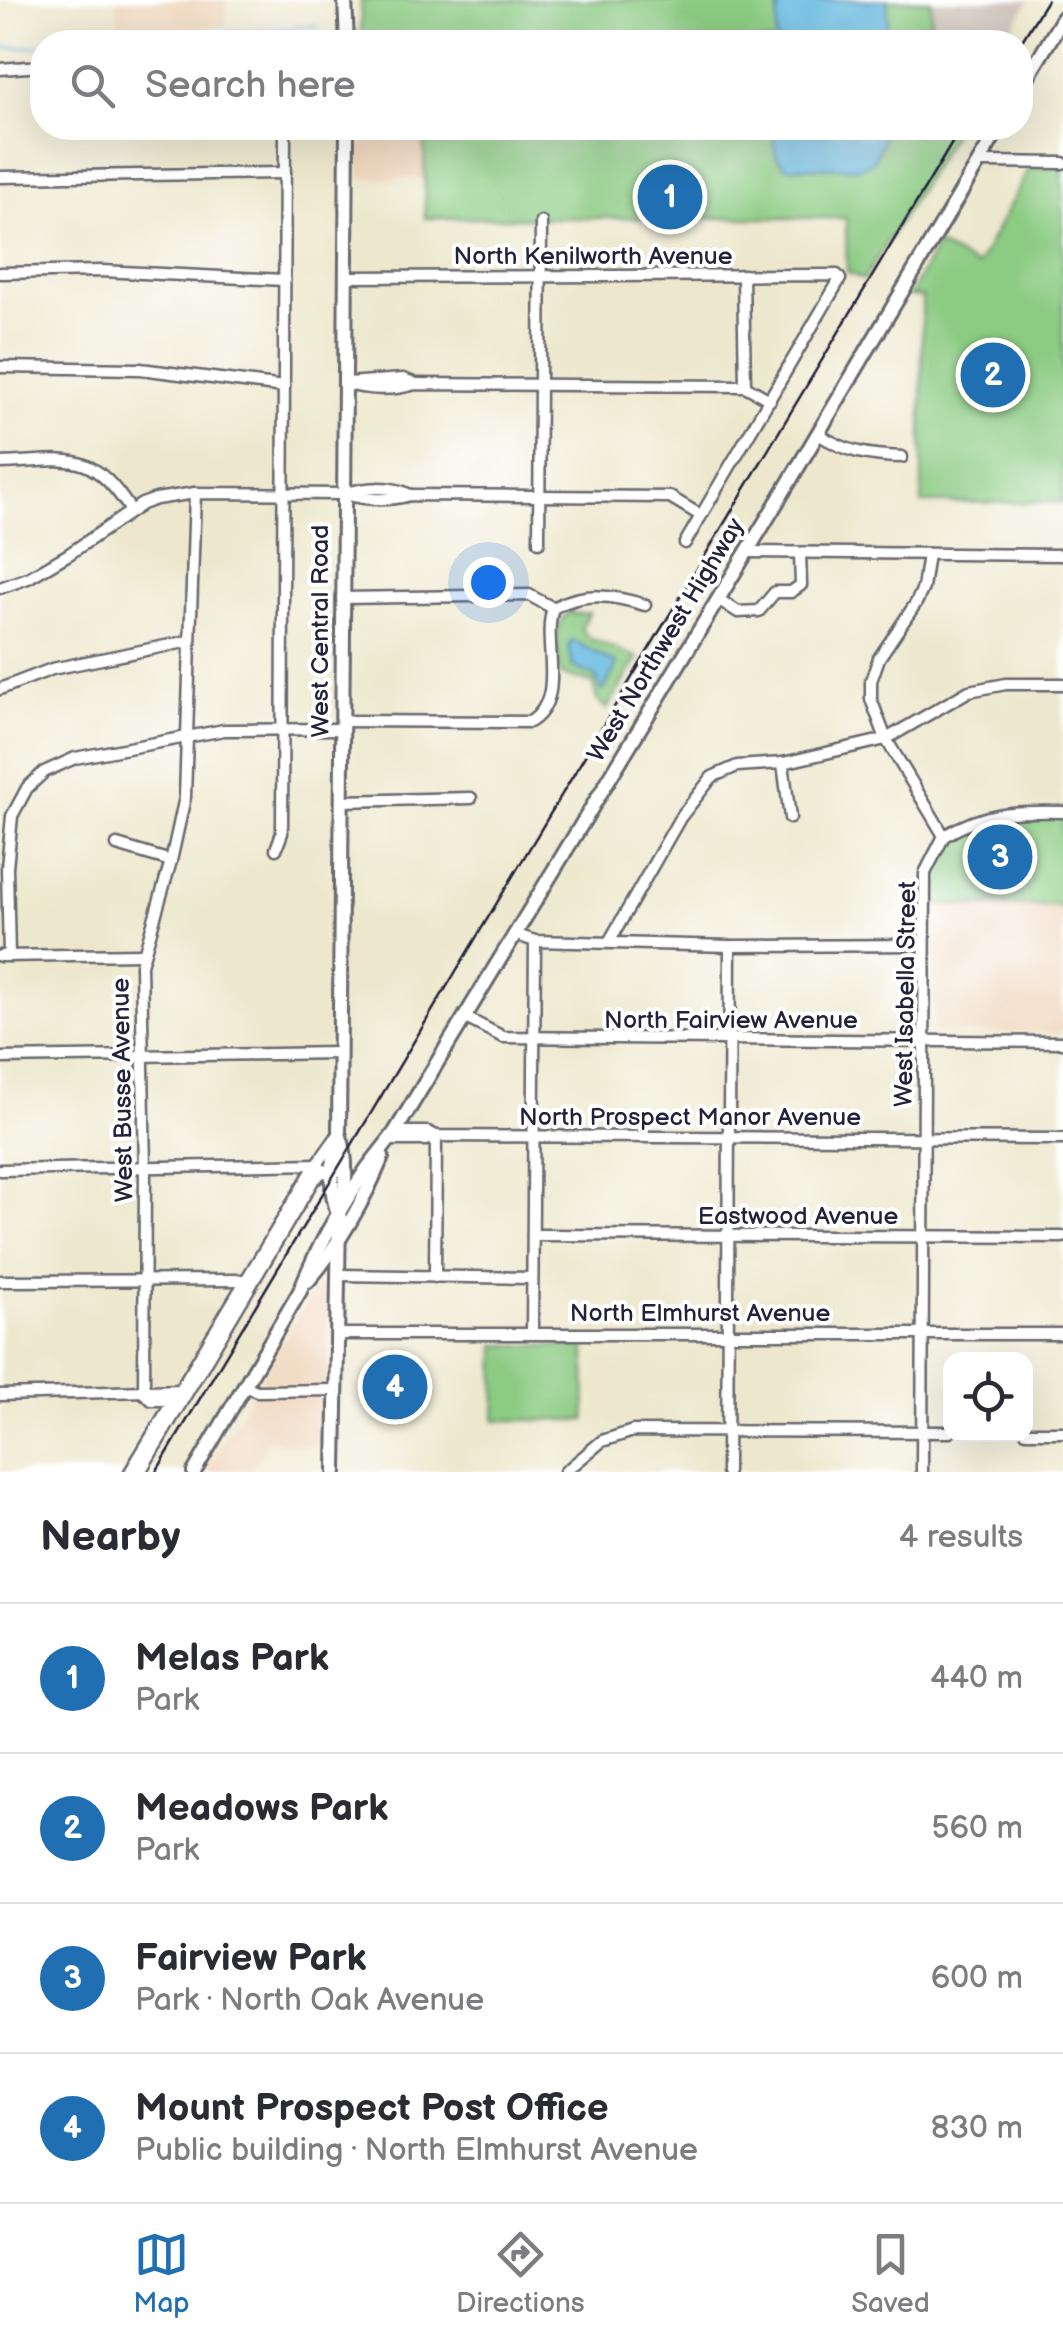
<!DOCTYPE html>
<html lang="en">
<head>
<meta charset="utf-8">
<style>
  body { margin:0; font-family:"Balsamiq Sans",sans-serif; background:#f2f2f3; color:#2b2b33 }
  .controls { position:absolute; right:30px; bottom:30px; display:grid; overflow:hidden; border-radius:20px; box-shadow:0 10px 40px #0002 }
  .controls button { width:90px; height:90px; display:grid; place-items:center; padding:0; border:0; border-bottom:2px solid #e1e1e2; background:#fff; color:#2b2b33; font:50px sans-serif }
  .you { position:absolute; left:488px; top:582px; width:35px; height:35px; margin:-25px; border:8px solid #fff; border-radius:50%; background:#1a73e8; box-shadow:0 0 0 15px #1a73e833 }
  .badge { display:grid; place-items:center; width:65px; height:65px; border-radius:50%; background:#1f6fb2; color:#fff; font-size:32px; font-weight:700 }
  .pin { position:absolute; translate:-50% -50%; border:5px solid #fff; box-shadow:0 2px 10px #0006 }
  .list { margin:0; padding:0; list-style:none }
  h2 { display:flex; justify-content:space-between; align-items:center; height:130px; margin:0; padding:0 40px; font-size:42px }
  h2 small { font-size:32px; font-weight:400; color:#7c7c81 }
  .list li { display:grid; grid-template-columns:65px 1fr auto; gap:30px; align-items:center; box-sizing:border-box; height:150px; padding:0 40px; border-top:2px solid #e1e1e2 }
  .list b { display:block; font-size:38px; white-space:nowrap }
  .list p { margin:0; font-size:32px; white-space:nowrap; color:#7c7c81 }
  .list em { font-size:32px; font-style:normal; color:#7c7c81 }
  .icon { flex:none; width:55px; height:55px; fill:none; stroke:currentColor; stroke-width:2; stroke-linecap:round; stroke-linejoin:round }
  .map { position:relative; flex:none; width:1063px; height:1472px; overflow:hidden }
  .search { position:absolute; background:#fff; box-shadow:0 10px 40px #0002; left:30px; right:30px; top:30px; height:110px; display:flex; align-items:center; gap:25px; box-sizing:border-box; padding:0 35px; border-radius:40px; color:#7c7c81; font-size:38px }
  .sheet { height:730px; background:#fff }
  nav { display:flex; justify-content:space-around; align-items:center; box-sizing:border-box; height:140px; border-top:2px solid #e1e1e2; background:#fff; font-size:28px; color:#7c7c81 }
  nav a { display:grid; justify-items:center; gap:5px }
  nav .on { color:#1f6fb2 }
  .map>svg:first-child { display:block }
  .built { fill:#efd6bb }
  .industrial { fill:#cdc2b9 }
  .green { fill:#8bcb82; stroke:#56765e; stroke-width:2.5 }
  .water { fill:#64b9e1; stroke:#436e8e; stroke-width:2.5 }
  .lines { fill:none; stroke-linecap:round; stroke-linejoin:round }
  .stream { stroke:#64b9e1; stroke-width:2.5 }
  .minor-casing { stroke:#69676e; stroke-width:15 }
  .major-casing { stroke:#69676e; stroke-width:18 }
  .minor { stroke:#fff; stroke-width:10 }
  .major { stroke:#fff; stroke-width:12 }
  .rail { stroke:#22223b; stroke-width:2.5 }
  .labels { text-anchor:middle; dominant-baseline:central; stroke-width:8; stroke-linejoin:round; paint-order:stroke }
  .street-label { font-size:25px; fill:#22223b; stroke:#fff }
</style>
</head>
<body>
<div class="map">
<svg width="1063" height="1472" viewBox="0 0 1063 1472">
  <rect width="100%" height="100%" fill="#fff"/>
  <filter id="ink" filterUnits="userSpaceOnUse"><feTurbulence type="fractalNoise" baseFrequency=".01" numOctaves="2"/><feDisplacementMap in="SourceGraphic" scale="20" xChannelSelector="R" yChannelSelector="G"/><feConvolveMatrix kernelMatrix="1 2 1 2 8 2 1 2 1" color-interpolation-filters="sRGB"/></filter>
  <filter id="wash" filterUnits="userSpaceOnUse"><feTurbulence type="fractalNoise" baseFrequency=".0048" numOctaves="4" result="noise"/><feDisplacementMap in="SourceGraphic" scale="40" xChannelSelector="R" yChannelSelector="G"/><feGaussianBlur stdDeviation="2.25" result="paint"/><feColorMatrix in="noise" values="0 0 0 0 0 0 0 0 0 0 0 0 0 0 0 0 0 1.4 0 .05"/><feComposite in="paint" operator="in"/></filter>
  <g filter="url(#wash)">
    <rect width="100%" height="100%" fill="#ede8cd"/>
    <!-- built -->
    <g class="built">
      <polygon points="117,0 226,0 226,26 117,35"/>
      <polygon points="424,129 425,178 359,179 360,131"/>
      <polygon points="935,905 1058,906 1063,910 1063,1033 934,1032"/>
      <polygon points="319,1281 327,1287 327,1446 295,1446 269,1439 250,1472 205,1472"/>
    </g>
    <!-- industrial -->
    <polygon class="industrial" points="931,0 1029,0 1005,42 931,42"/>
    <!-- green -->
    <g class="green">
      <rect x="361" y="0" width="570" height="42"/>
      <polygon points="360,128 956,128 864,280 847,272 846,218 425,218 424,130 360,131"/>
      <polygon points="1030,167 1063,167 1063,502 922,503 922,297 909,296 937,245 977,266"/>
      <path d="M571 609 572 614 589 613 581 629 589 638 638 658 607 709 597 700 593 683 561 675C558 650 551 626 571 609Z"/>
      <path d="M998 815H1063V910L1057 906 930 905C929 845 947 836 998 815Z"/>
      <polygon points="496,1345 585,1346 586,1420 495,1420"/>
    </g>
    <!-- water -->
    <g class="water">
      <polygon points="779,0 888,0 887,42 776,42"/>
      <polygon points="772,128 883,128 882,142 873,162 857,168 786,167 776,156"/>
      <polygon points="572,640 617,664 604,690 601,690 595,676 573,667 569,646"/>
    </g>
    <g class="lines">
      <!-- stream -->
      <g class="stream">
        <polyline points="110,42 318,26"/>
        <polyline points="0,48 42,46"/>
      </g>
    </g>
  </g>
  <g filter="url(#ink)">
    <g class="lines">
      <!-- minor casing -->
      <g class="minor-casing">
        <g id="minor">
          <polyline points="327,42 347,42"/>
          <polyline points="0,69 42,66"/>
          <polyline points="979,162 1063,163"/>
          <polyline points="0,177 285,173"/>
          <polyline points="0,273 102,271 284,280"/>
          <polyline points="743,275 745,386"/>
          <polyline points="345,277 837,275 840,279 685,543"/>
          <polyline points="0,367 140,369 284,387"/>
          <path d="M345 383C366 390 393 391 415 384L745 386 770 400"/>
          <polyline points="347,383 403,379 414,383"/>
          <path d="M818 434C846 452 868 456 902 457"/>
          <path d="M0 463C69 461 90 447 131 511"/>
          <path d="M345 494C366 500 389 501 410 495L670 497 700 515"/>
          <polyline points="539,542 541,222"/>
          <polyline points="746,552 1063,555"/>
          <path d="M0 588 28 578 69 554 142 504 156 499 195 493 344 494C364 487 391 485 410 495"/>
          <polyline points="342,598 529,595 553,608"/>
          <polyline points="718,599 738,612 759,611 775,592 791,592 801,585 800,553"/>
          <polyline points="0,689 52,669 190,641"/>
          <path d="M342 721 530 722C568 698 541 643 553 608 584 591 612 595 645 605"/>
          <polyline points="783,763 790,818"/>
          <polyline points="341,801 471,798"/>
          <path d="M944 836C986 811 1016 811 1063 812"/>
          <polyline points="117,845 171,861"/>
          <polyline points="276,849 282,833 285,128"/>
          <polyline points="514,934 535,941 730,946 924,945"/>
          <polyline points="609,942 680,818 712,777 737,766 783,763 886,739 969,691 1006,684 1063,684"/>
          <polyline points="0,956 143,954"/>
          <polyline points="9,956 7,868 12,816 27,788 44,772 75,758 224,730 342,729"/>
          <polyline points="464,1017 503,1037 1063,1042"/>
          <polyline points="0,1058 339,1053"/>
          <polyline points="395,1132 428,1132 436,1136 1063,1139"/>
          <polyline points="390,1140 427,1140 436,1136"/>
          <polyline points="0,1170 319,1164"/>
          <polyline points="533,1235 1063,1237"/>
          <polyline points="338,1275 532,1278"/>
          <polyline points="435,1277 436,1136"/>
          <polyline points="0,1281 250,1280"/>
          <polyline points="532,1332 535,941"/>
          <polyline points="337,1334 1063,1334"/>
          <polyline points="245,1386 257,1391 337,1390"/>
          <polyline points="144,1393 145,1168 141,965 171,861 185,797 195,493"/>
          <polyline points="144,1393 152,1400 176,1400"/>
          <polyline points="0,1395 183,1390"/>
          <polyline points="1026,1432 1063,1432"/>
          <polyline points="130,1472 310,1174 335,1139"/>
          <polyline points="140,1472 317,1174"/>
          <polyline points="565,1472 602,1441 633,1431 950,1432"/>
          <polyline points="727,1472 730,946"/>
          <polyline points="922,1472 925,873 944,836 886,739 871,699 871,681 879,658 916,603 923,588 928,554"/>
        </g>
      </g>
      <!-- major casing -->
      <g class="major-casing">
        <g id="major">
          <polyline points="345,0 347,42"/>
          <polyline points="1020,90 1063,18"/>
          <polyline points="316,1177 321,1171 334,1172"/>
          <path d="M339 1215C328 1191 332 1159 339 1134L347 128"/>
          <path d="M308 1281C338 1247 365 1199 382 1157"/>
          <path d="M194 1472 300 1291C316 1249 340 1208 366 1170 375 1157 386 1145 395 1132L785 489 999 128"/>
          <path d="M335 1472 339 1215C346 1192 348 1159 340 1136"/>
        </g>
      </g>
      <!-- minor -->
      <use href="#minor" class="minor"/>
      <!-- major -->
      <use href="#major" class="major"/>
      <!-- rail -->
      <g class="rail">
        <polyline points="1020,44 1047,0"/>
        <polyline points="156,1472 961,128"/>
      </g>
    </g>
  </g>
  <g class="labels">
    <!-- street labels -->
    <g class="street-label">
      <text x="593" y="256">North Kenilworth Avenue</text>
      <text transform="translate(320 631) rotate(-90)">West Central Road</text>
      <text transform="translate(666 640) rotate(-59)">West Northwest Highway</text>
      <text transform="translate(906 994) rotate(-89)">West Isabella Street</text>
      <text x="731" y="1020">North Fairview Avenue</text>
      <text transform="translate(123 1090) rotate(-91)">West Busse Avenue</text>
      <text x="690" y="1117">North Prospect Manor Avenue</text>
      <text x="798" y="1216">Eastwood Avenue</text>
      <text x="700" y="1313">North Elmhurst Avenue</text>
    </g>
  </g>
</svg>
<div class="controls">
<button><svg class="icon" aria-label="locate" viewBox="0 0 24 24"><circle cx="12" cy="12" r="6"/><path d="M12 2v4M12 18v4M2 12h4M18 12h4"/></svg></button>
</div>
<div class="you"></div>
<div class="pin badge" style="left:670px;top:197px">1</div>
<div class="pin badge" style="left:993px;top:375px">2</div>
<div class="pin badge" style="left:1000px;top:857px">3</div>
<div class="pin badge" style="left:395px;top:1387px">4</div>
<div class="search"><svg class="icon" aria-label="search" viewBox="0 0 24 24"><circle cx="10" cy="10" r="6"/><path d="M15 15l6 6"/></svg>Search here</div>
</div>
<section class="sheet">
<h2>Nearby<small>4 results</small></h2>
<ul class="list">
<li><span class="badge">1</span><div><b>Melas Park</b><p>Park</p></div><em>440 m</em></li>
<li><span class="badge">2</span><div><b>Meadows Park</b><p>Park</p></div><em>560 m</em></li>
<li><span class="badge">3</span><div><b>Fairview Park</b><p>Park · North Oak Avenue</p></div><em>600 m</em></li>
<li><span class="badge">4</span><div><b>Mount Prospect Post Office</b><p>Public building · North Elmhurst Avenue</p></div><em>830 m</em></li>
</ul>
</section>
<nav>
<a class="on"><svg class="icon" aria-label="map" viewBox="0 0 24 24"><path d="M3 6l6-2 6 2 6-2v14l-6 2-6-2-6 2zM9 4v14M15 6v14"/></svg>Map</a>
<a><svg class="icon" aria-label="directions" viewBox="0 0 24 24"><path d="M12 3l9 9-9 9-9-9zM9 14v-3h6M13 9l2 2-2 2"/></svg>Directions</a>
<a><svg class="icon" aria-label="saved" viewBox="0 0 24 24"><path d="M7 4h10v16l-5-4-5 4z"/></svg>Saved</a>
</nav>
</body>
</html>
